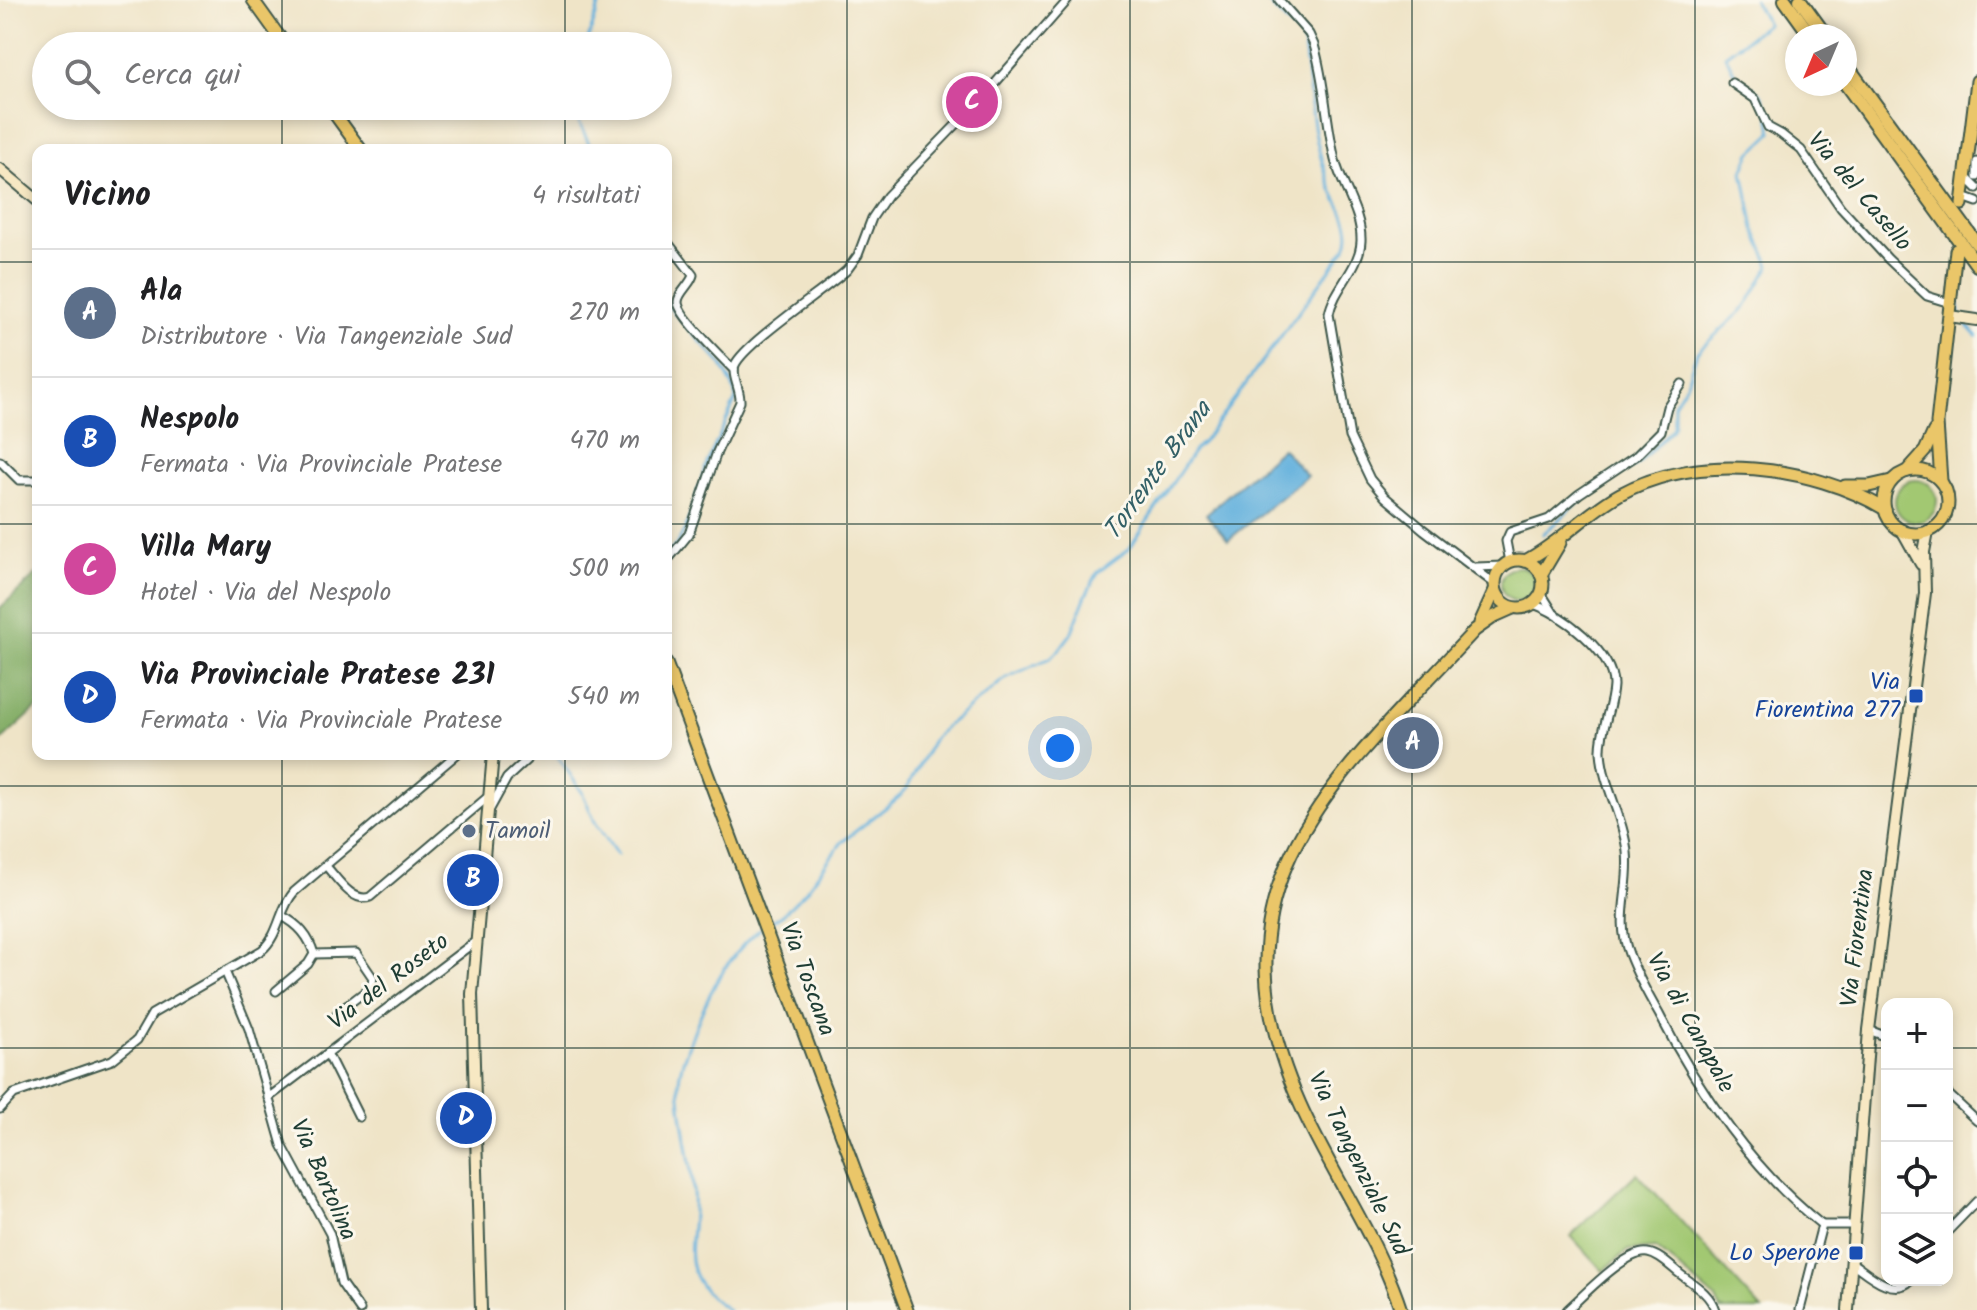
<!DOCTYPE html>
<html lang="it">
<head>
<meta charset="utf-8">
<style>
  body { margin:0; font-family:Kalam,sans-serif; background:#f6f6f6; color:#202124 }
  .controls { position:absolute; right:24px; bottom:24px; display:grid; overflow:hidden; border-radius:16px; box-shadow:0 4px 12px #0003 }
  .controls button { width:72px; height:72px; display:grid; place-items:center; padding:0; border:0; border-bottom:2px solid #e0e0e0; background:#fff; color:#202124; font:40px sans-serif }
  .compass { position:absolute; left:1785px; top:24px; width:72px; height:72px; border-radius:50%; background:#fff; box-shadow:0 4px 12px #0003; rotate:224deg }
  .you { position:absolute; left:1060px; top:748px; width:28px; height:28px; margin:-20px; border:6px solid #fff; border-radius:50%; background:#1a73e8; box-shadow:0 0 0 12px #1a73e833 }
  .badge { display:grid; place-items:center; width:52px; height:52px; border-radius:50%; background:#d1495b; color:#fff; font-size:26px; font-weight:700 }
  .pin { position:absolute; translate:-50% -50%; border:4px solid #fff; box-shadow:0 2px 8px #0006 }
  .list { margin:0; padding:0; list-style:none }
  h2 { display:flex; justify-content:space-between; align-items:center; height:104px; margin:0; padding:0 32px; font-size:34px }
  h2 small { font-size:26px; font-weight:400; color:#757577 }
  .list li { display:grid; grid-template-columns:52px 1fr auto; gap:24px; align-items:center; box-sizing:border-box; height:128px; padding:0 32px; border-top:2px solid #e0e0e0 }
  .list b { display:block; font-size:30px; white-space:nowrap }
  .list p { margin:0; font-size:26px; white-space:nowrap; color:#757577 }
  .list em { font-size:26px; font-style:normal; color:#757577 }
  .icon { flex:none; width:44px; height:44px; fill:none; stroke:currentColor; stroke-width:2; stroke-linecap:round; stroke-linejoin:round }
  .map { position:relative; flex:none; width:1977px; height:1310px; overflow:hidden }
  .search { position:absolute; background:#fff; box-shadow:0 4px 12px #0003; left:32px; top:32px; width:640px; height:88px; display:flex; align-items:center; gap:20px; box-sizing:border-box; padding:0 28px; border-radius:44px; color:#757577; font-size:30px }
  .panel { position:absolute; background:#fff; box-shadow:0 4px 12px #0003; left:32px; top:144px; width:640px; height:616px; border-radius:16px }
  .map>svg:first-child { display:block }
  .green { fill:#a2c872; stroke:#608253; stroke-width:2 }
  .forest { fill:#81ac64; stroke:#50744c; stroke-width:2 }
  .water { fill:#63b1dd; stroke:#417788; stroke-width:2 }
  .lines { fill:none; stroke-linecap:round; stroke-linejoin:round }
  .stream { stroke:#63b1dd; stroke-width:3 }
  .street-casing { stroke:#3e564a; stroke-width:11 }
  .secondary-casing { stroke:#3e564a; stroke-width:14 }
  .primary-casing { stroke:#3e564a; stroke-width:15 }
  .highway-casing { stroke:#3e564a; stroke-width:16 }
  .street { stroke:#fff; stroke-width:7 }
  .secondary { stroke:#f7e8c3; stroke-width:10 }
  .primary { stroke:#eac669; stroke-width:11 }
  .highway { stroke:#eac669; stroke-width:12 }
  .grid { fill:none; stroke:#1f3d34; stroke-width:2; stroke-opacity:0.55 }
  .transit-dot { fill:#1a4fb4; stroke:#fbf7ec; stroke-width:3 }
  .service-dot { fill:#5c6f8a; stroke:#fbf7ec; stroke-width:3 }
  .labels { text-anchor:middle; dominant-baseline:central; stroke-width:6; stroke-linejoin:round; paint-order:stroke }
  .street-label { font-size:24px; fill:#1f3d34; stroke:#fbf7ec }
  .transit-label { font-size:24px; fill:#164399; stroke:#fbf7ec; text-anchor:end }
  .service-label { font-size:24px; fill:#4e5e75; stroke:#fbf7ec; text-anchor:start }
  .water-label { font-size:26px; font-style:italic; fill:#336067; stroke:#fbf7ec }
</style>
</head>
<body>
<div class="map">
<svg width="1977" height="1310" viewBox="0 0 1977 1310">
  <rect width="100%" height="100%" fill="#fbf7ec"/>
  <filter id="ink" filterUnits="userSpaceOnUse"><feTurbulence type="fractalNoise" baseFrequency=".0125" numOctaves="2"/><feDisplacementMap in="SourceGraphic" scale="16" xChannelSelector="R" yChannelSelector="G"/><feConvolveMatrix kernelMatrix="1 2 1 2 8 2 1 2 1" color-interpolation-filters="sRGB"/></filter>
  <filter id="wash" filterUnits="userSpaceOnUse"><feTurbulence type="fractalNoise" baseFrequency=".006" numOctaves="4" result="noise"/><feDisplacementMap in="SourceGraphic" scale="32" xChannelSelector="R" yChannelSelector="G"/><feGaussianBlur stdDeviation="1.8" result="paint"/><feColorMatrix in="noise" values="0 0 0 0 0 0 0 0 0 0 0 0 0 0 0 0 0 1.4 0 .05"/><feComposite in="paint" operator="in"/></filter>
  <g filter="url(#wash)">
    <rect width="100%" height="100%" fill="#efe4c7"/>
    <!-- green -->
    <g class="green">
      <circle cx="1916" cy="501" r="21"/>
      <circle cx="1518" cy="584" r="17"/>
      <polygon points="1637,1173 1762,1310 1721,1310 1716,1299 1656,1248 1628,1250 1603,1271 1571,1236"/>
    </g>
    <!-- forest -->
    <polygon class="forest" points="38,573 38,707 0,742 0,608"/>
    <!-- water -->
    <polygon class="water" points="1282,448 1307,476 1228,540 1206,514"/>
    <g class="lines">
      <!-- stream -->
      <g class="stream">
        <polyline points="586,46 601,0"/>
        <polyline points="576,106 577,118 592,150"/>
        <polyline points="666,300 670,308 721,364 733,386 736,399 707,463 686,527 677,544 666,555"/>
        <polyline points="1960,314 1957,297 1963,262"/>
        <polyline points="1964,321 1977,336"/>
        <polyline points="1543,534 1590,492 1638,464 1671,430 1674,424 1674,404 1686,385 1697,352 1746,307 1769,267 1766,255 1754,229 1743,171 1751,153 1772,133 1769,113 1761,94 1737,78 1725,55 1767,24 1754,0"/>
        <polyline points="556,754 582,792 595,822 617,855"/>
        <path d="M766 925 783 914 805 892 842 842 899 797 907 788 934 738 944 728 1006 678 1050 658 1059 650 1071 634 1086 595 1098 572 1129 549 1195 449 1203 442 1346 248C1356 225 1338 206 1330 185 1312 141 1310 91 1304 45L1301 37 1265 0"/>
        <path d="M728 1310C671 1272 697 1244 693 1191 691 1155 680 1119 679 1082 679 1070 684 1058 688 1047 704 1003 722 960 760 929"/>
      </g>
    </g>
  </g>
  <g filter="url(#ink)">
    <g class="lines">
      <!-- street casing -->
      <g class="street-casing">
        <g id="street">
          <path d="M1279 0 1309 34 1314 45C1325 82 1326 122 1335 160 1342 187 1362 213 1361 241 1360 268 1334 288 1329 314L1350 437 1370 479 1385 497 1424 530 1495 584"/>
          <polyline points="1732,83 1755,99 1768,127 1781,134 1801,150 1841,208 1888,259 1927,296 1950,303"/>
          <polyline points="1977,162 1977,177"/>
          <polyline points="1965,176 1977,188"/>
          <polyline points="1963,197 1977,202"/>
          <path d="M666 240 693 275C691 284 678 293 678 302 678 315 723 359 734 370"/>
          <polyline points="0,461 19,480 38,480"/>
          <path d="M666 562 689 534 717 452 740 402C741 390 731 376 735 365 745 343 825 290 847 270L858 255 872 218 887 196 983 97 1068 0"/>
          <polyline points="1510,562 1506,541 1510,532 1549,519 1579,494 1636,456 1661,431 1667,407 1682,384"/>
          <polyline points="1476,567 1503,566"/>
          <polyline points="1541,593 1553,612"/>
          <path d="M1532 604C1561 612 1614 653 1613 686 1612 708 1600 730 1601 752 1603 786 1624 818 1627 852 1631 887 1615 919 1629 954 1637 975 1648 995 1659 1014 1698 1090 1754 1172 1822 1225"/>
          <polyline points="490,809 507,778 533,754"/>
          <path d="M326 866C337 878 352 903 370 897L489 796"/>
          <polyline points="314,954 356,953 373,978 371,987 337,1013"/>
          <polyline points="225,971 249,1029 282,1145 330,1234 341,1283 360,1310"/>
          <path d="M276 991 308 964 314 954C309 936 298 924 282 916"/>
          <polyline points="1869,1030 1887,1037"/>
          <polyline points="328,1055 359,1117"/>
          <polyline points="1947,1093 1977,1121"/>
          <polyline points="268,1098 476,941"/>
          <path d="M0 1109 14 1094 112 1060 137 1040 152 1014 262 950C280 934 279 909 294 892L457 754"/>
          <polyline points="1947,1232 1977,1201"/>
          <path d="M1851 1262C1868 1274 1893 1298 1911 1280"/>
          <path d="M1567 1310C1584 1295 1627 1249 1648 1253 1660 1255 1671 1267 1680 1274 1693 1284 1710 1293 1715 1310"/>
          <polyline points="1800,1310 1822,1225 1853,1225"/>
        </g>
      </g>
      <!-- secondary casing -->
      <g class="secondary-casing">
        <g id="secondary">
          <polyline points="0,169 38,201"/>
          <polyline points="1949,316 1977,320"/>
          <polyline points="1902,530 1921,564"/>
          <polyline points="481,1310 472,994 493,754"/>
          <polyline points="1848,1310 1869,1030 1925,593 1924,552 1928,531"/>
        </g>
      </g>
      <!-- primary casing -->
      <g class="primary-casing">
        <g id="primary">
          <polyline points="253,0 286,46"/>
          <polyline points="329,106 361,150"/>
          <polyline points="1962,204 1977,81"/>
          <circle cx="1916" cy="502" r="32"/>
          <polyline points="1907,471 1925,451 1934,431"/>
          <polyline points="1941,481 1937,423 1956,250"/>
          <polyline points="1845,486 1869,486 1891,481"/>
          <circle cx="1519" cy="584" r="24"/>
          <path d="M1525 561C1560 543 1586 513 1620 494 1698 451 1811 465 1885 509"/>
          <polyline points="1541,575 1560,543"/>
          <polyline points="1480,623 1495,590"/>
          <polyline points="666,663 907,1310"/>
          <path d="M1401 1310C1377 1236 1331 1174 1300 1104 1201 882 1336 781 1475 630L1495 616 1513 608"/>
        </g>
      </g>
      <!-- highway casing -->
      <g class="highway-casing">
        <g id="highway">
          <polyline points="1785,0 1811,36"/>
          <polyline points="1800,0 1826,36"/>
          <polyline points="1845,63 1977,244"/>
          <polyline points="1845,83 1977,265"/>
        </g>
      </g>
      <!-- street -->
      <use href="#street" class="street"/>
      <!-- secondary -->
      <use href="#secondary" class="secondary"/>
      <!-- primary -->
      <use href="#primary" class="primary"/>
      <!-- highway -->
      <use href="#highway" class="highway"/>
    </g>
  </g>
  <!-- grid -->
  <path class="grid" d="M282 0V46M565 0V46M847 0V1310M1130 0V1310M1412 0V1310M1695 0V1310M282 106V150M565 106V150M0 262H38M666 262H1977M0 524H38M666 524H1977M282 754V1310M565 754V1310M0 786H1977M0 1048H1887M1947 1048H1977"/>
  <!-- markers -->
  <g class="transit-dot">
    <rect x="1908" y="688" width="16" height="16" rx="4"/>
    <rect x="1848" y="1245" width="16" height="16" rx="4"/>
  </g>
  <circle class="service-dot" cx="469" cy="831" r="8"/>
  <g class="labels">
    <!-- street labels -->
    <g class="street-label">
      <text transform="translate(1859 192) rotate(50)">Via del Casello</text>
      <text transform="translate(1858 938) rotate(-83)">Via Fiorentina</text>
      <text transform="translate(807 979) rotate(70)">Via Toscana</text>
      <text transform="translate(389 982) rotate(-37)">Via del Roseto</text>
      <text transform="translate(1690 1023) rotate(61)">Via di Canapale</text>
      <text transform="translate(1358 1164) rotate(64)">Via Tangenziale Sud</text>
      <text transform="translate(323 1180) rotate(66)">Via Bartolina</text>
    </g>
    <!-- transit labels -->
    <g class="transit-label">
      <text x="1900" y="682">Via<tspan x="1900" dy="28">Fiorentina 277</tspan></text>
      <text x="1840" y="1253">Lo Sperone</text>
    </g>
    <!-- service labels -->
    <g class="service-label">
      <text x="485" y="831">Tamoil</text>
    </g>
    <!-- water labels -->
    <g class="water-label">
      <text transform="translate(1158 471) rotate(-54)">Torrente Brana</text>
    </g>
  </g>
</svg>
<div class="controls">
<button>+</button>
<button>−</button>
<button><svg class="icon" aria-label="locate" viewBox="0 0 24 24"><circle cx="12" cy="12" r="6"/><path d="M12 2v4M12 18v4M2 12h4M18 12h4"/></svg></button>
<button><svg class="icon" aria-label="layers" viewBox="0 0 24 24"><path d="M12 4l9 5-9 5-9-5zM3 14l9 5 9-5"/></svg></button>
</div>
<svg class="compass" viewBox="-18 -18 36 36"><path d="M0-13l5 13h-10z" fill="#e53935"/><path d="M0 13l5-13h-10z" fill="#757577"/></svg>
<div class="you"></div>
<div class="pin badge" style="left:1413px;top:743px;background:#5c6f8a">A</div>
<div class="pin badge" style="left:473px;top:880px;background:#1a4fb4">B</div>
<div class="pin badge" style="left:972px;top:102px;background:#d1479c">C</div>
<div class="pin badge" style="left:466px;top:1118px;background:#1a4fb4">D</div>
<div class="search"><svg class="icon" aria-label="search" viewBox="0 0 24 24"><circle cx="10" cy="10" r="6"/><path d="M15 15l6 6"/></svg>Cerca qui</div>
<section class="panel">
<h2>Vicino<small>4 risultati</small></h2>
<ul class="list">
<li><span class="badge" style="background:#5c6f8a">A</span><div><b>Ala</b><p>Distributore · Via Tangenziale Sud</p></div><em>270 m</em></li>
<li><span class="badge" style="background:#1a4fb4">B</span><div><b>Nespolo</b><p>Fermata · Via Provinciale Pratese</p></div><em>470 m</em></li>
<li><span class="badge" style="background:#d1479c">C</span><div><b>Villa Mary</b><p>Hotel · Via del Nespolo</p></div><em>500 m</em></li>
<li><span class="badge" style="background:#1a4fb4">D</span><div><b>Via Provinciale Pratese 231</b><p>Fermata · Via Provinciale Pratese</p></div><em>540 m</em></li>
</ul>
</section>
</div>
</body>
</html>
